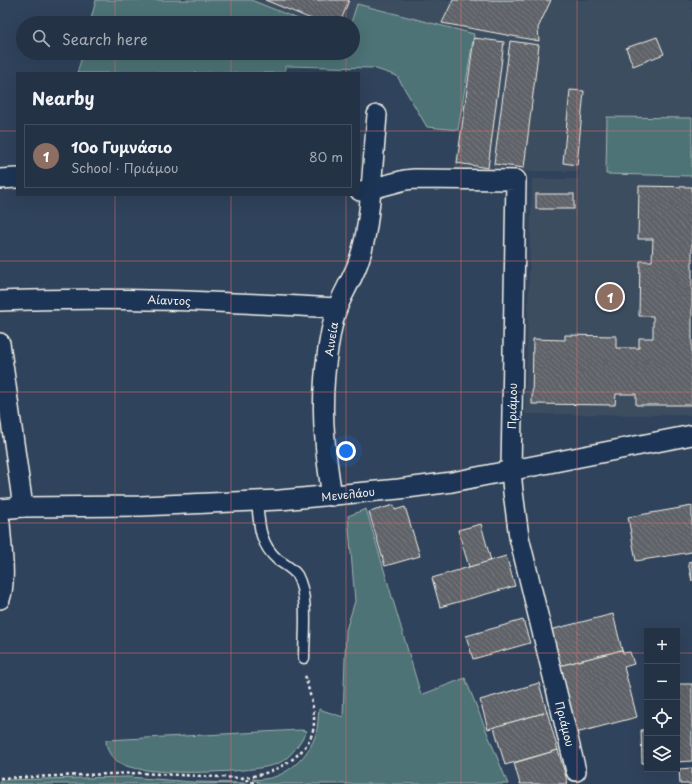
<!DOCTYPE html>
<html lang="en">
<head>
<meta charset="utf-8">
<style>
  body { margin:0; font-family:"Playpen Sans",sans-serif; background:#303e50; color:#f1f3f6 }
  .controls { position:absolute; right:12px; bottom:12px; display:grid; overflow:hidden; border-radius:0px; box-shadow:0 4px 16px #0002 }
  .controls button { width:36px; height:36px; display:grid; place-items:center; padding:0; border:0; border-bottom:1px solid #414d5e; background:#243245; color:#f1f3f6; font:20px sans-serif }
  .you { position:absolute; left:346px; top:451px; width:14px; height:14px; margin:-10px; border:3px solid #fff; border-radius:50%; background:#1a73e8; box-shadow:0 0 0 6px #1a73e833 }
  .badge { display:grid; place-items:center; width:26px; height:26px; border-radius:50%; background:#bca0f2; color:#fff; font-size:13px; font-weight:700 }
  .pin { position:absolute; translate:-50% -50%; border:2px solid #fff; box-shadow:0 1px 4px #0006 }
  .list { margin:0; padding:0; list-style:none }
  h2 { display:flex; justify-content:space-between; align-items:center; height:52px; margin:0; padding:0 16px; font-size:17px }
  h2 small { font-size:13px; font-weight:400; color:#a3aab3 }
  .list li { display:grid; grid-template-columns:26px 1fr auto; gap:12px; align-items:center; box-sizing:border-box; height:64px; margin:0 8px 8px; padding:0 8px; border:1px solid #414d5e; border-radius:0px }
  .list b { display:block; font-size:15px; white-space:nowrap }
  .list p { margin:0; font-size:13px; white-space:nowrap; color:#a3aab3 }
  .list em { font-size:13px; font-style:normal; color:#a3aab3 }
  .icon { flex:none; width:22px; height:22px; fill:none; stroke:currentColor; stroke-width:2; stroke-linecap:round; stroke-linejoin:round }
  .map { position:relative; flex:none; width:692px; height:784px; overflow:hidden }
  .search { position:absolute; background:#243245; box-shadow:0 4px 16px #0002; left:16px; top:16px; width:344px; height:44px; display:flex; align-items:center; gap:10px; box-sizing:border-box; padding:0 14px; border-radius:22px; color:#a3aab3; font-size:15px }
  .panel { position:absolute; background:#243245; box-shadow:0 4px 16px #0002; left:16px; top:72px; width:344px; height:124px; border-radius:0px }
  .map>svg:first-child { display:block }
  .built { fill:#3e4d60 }
  .green { fill:#4d7376; stroke:#a0b2af }
  .building { fill:url(#building-back-hatch); stroke:#f4f1e8 }
  .lines { fill:none; stroke-linecap:round; stroke-linejoin:round }
  .service-casing { stroke:#f4f1e8; stroke-width:13 }
  .minor-casing { stroke:#f4f1e8; stroke-width:22 }
  .path { stroke:#f4f1e8; stroke-width:2.5; stroke-dasharray:3 3; stroke-linecap:butt }
  .service { stroke:#1d3557; stroke-width:10 }
  .minor { stroke:#1d3557; stroke-width:19 }
  .grid { fill:none; stroke:#e06e6b; stroke-width:1; stroke-opacity:0.55 }
  .labels { text-anchor:middle; dominant-baseline:central; stroke-width:3; stroke-linejoin:round; paint-order:stroke }
  .street-label { font-size:11px; fill:#f4f1e8; stroke:#1d3557 }
</style>
</head>
<body>
<div class="map">
<svg width="692" height="784" viewBox="0 0 692 784">
  <defs>
    <pattern id="building-back-hatch" width="6" height="6" patternUnits="userSpaceOnUse"><rect width="6" height="6" fill="#5e6369"/><path d="M-1 5l2 2M0 0l6 6M5-1l2 2" fill="none" stroke="#767a7e"/></pattern>
  </defs>
  <rect width="100%" height="100%" fill="#30435c"/>
  <filter id="ink" filterUnits="userSpaceOnUse"><feTurbulence type="fractalNoise" baseFrequency=".025" numOctaves="2"/><feDisplacementMap in="SourceGraphic" scale="8" xChannelSelector="R" yChannelSelector="G"/><feConvolveMatrix kernelMatrix="1 2 1 2 8 2 1 2 1" color-interpolation-filters="sRGB"/></filter>
  <g filter="url(#ink)">
    <!-- built -->
    <polygon class="built" points="251,0 692,0 692,415 525,414 532,179 578,179 579,171 454,172 474,34 357,4 351,23 308,23"/>
    <!-- green -->
    <g class="green">
      <polygon points="96,0 251,0 308,23 90,23"/>
      <polygon points="357,4 474,34 458,130 427,127 397,76 373,68 285,66 285,73 77,73 83,53 353,53 353,23 351,23"/>
      <polygon points="607,117 692,118 692,176 606,174"/>
      <path d="M366 509 421 695 465 678 508 784H263L252 779C256 779 260 780 264 779 287 777 309 756 316 734 318 727 318 717 319 709L343 717 346 630 355 601 348 516Z"/>
      <path d="M301 730 307 731C300 742 292 757 279 763 256 774 147 776 124 765 113 760 106 752 106 740Z"/>
      <polygon points="128,777 193,782 243,783 249,784 0,784 0,780"/>
    </g>
    <!-- building -->
    <g class="building">
      <polygon points="265,0 349,0 340,23 321,23"/>
      <polygon points="453,0 551,0 538,28 539,41 442,23"/>
      <polygon points="657,37 664,54 633,66 626,48"/>
      <polygon points="474,38 504,42 488,168 457,163"/>
      <polygon points="510,41 539,45 524,168 494,164"/>
      <polygon points="570,90 584,91 577,165 563,163"/>
      <polygon points="639,186 692,187 692,405 636,405 636,394 616,394 615,405 532,404 533,339 565,340 565,335 616,336 616,348 639,348 639,338 653,338 653,316 639,316 640,261 652,261 653,239 638,239"/>
      <rect x="536" y="194" width="38" height="15"/>
      <polygon points="394,505 395,510 405,507 420,556 385,566 369,512"/>
      <polygon points="692,506 692,552 636,561 628,517"/>
      <polygon points="481,524 491,561 469,567 458,530"/>
      <polygon points="506,556 515,586 440,607 432,578"/>
      <polygon points="692,561 692,581 688,562"/>
      <polygon points="613,614 622,650 559,666 550,630"/>
      <polygon points="523,620 530,643 473,659 466,636"/>
      <polygon points="622,650 623,653 630,652 634,664 624,667 637,717 576,733 559,666"/>
      <polygon points="539,683 547,712 488,729 480,700"/>
      <polygon points="677,684 692,684 692,761 677,762"/>
      <polygon points="547,712 558,750 505,765 494,727"/>
      <polygon points="641,730 647,730 647,763 642,763"/>
      <polygon points="558,750 568,784 520,784 514,763"/>
      <polygon points="692,768 692,784 680,784 679,769"/>
    </g>
    <g class="lines">
      <!-- service casing -->
      <g class="service-casing">
        <path id="service" d="M257 500C259 523 259 544 278 560 284 564 293 569 297 575 309 597 304 634 304 658"/>
      </g>
      <!-- minor casing -->
      <g class="minor-casing">
        <g id="minor">
          <polyline points="377,115 371,189 405,180 415,179 516,180 511,470 513,492 519,537 576,771"/>
          <polyline points="0,179 17,178"/>
          <path d="M0 301C113 296 225 302 337 308"/>
          <polyline points="0,343 23,507"/>
          <path d="M332 496C329 477 326 458 325 439 321 401 325 355 334 318 339 297 354 279 360 257 367 235 369 212 371 189L360 191"/>
          <polyline points="0,509 23,507 141,506 280,500 399,489 452,482 692,435"/>
          <path d="M0 522C1 543 7 581 0 599"/>
        </g>
      </g>
      <!-- path -->
      <g class="path">
        <polyline points="0,778 139,773 240,778 258,784"/>
        <path d="M241 778C248 777 255 776 262 774 285 768 313 749 314 723 315 707 308 690 305 674"/>
      </g>
      <!-- service -->
      <use href="#service" class="service"/>
      <!-- minor -->
      <use href="#minor" class="minor"/>
    </g>
  </g>
  <!-- grid -->
  <path class="grid" d="M115 0V23M231 0V23M346 0V23M461 0V784M577 0V784M115 53V73M231 53V73M346 53V73M0 131H17M359 131H692M115 195V784M231 195V784M346 195V784M0 261H692M0 392H692M0 523H692M0 653H647M677 653H692"/>
  <g class="labels">
    <!-- street labels -->
    <g class="street-label">
      <text transform="translate(169 300) rotate(2)">Αίαντος</text>
      <text transform="translate(331 339) rotate(-81)">Αινεία</text>
      <text transform="translate(512 406) rotate(-89)">Πριάμου</text>
      <text transform="translate(348 494) rotate(-6)">Μενελάου</text>
      <text transform="translate(565 724) rotate(76)">Πριάμου</text>
    </g>
  </g>
</svg>
<div class="controls">
<button>+</button>
<button>−</button>
<button><svg class="icon" aria-label="locate" viewBox="0 0 24 24"><circle cx="12" cy="12" r="6"/><path d="M12 2v4M12 18v4M2 12h4M18 12h4"/></svg></button>
<button><svg class="icon" aria-label="layers" viewBox="0 0 24 24"><path d="M12 4l9 5-9 5-9-5zM3 14l9 5 9-5"/></svg></button>
</div>
<div class="you"></div>
<div class="pin badge" style="left:610px;top:297px;background:#8d6e63">1</div>
<div class="search"><svg class="icon" aria-label="search" viewBox="0 0 24 24"><circle cx="10" cy="10" r="6"/><path d="M15 15l6 6"/></svg>Search here</div>
<section class="panel">
<h2>Nearby<small></small></h2>
<ul class="list">
<li><span class="badge" style="background:#8d6e63">1</span><div><b>10ο Γυμνάσιο</b><p>School · Πριάμου</p></div><em>80 m</em></li>
</ul>
</section>
</div>
</body>
</html>
